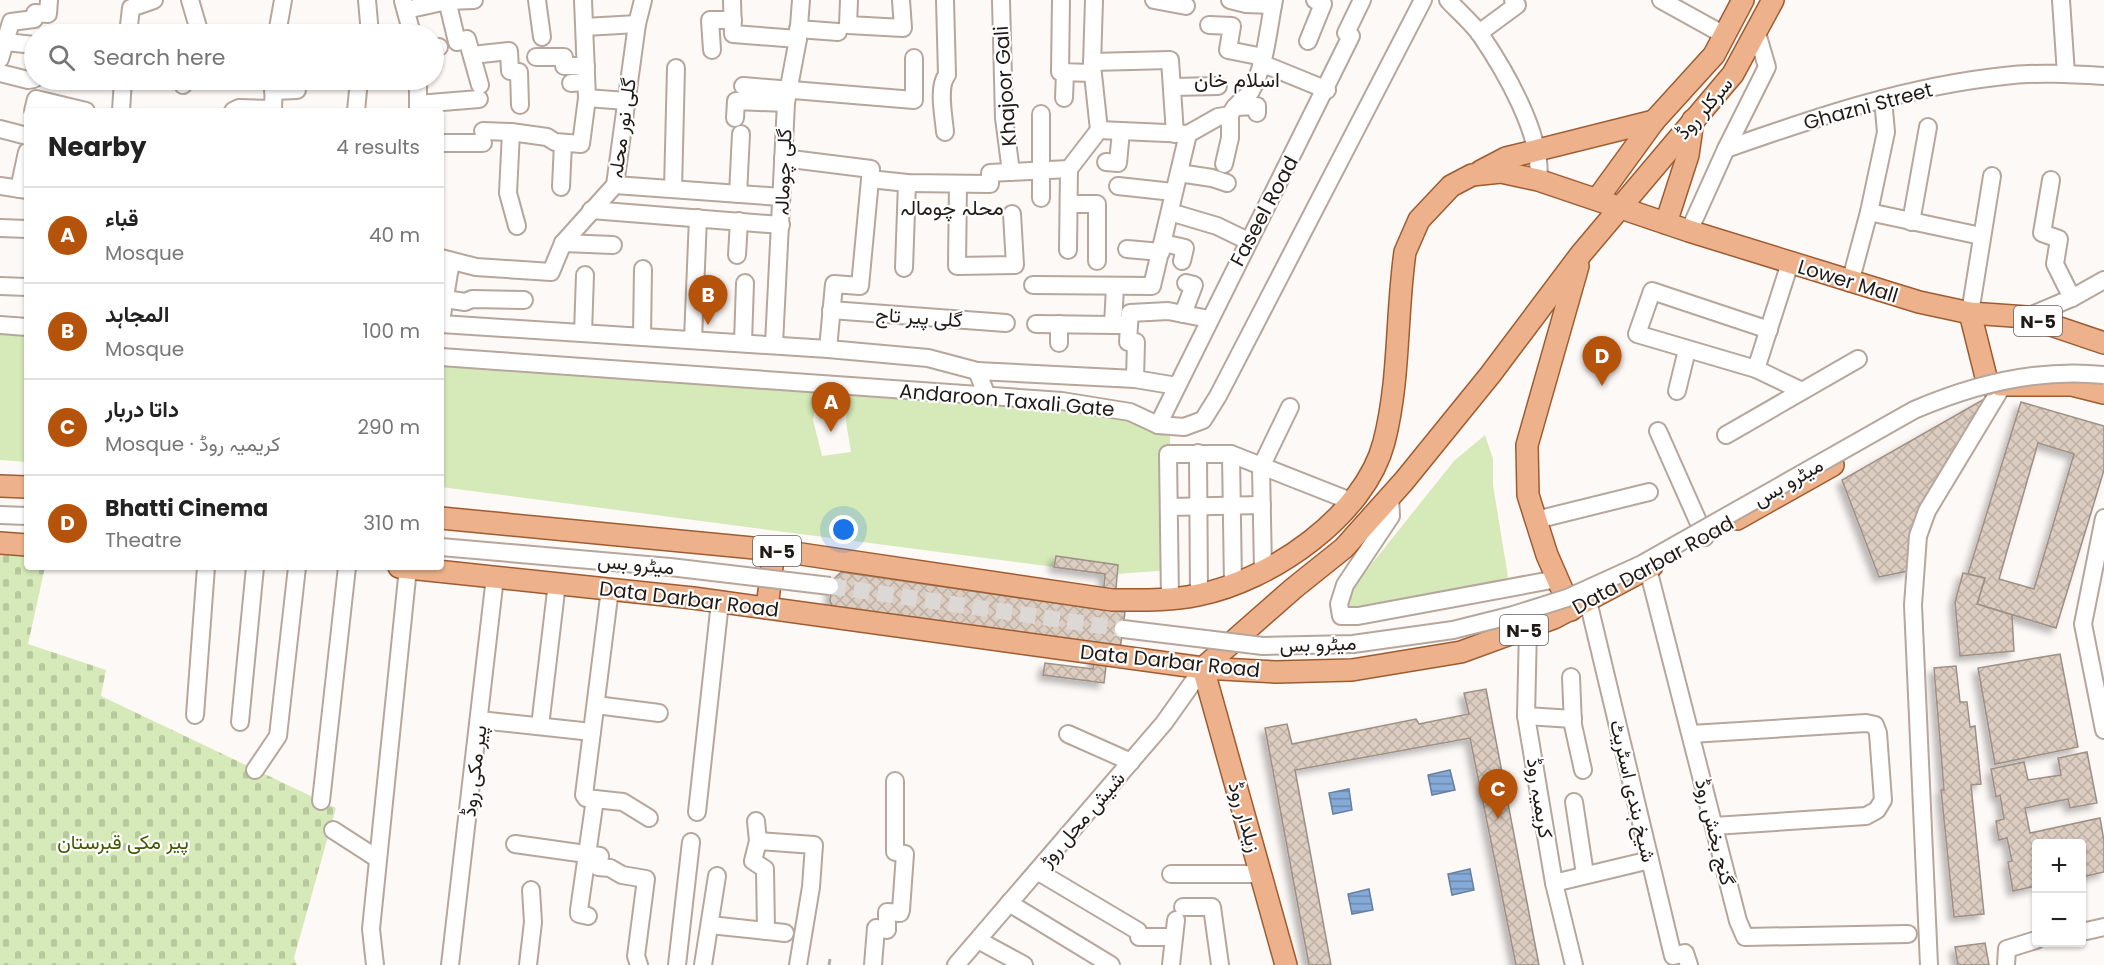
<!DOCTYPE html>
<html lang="en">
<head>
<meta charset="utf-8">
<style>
  body { margin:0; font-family:Poppins,Vazirmatn,sans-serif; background:#f6f6f6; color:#222 }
  .controls { position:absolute; right:18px; bottom:18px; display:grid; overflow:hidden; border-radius:6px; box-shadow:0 2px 4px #0004 }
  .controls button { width:54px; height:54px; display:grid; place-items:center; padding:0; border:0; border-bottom:2px solid #e0e0e0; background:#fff; color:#222; font:30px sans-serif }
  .you { position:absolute; left:844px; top:530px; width:21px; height:21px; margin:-15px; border:4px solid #fff; border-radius:50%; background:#1a73e8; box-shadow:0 0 0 9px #1a73e833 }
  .badge { display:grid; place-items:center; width:39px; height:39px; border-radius:50%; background:#b45309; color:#fff; font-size:20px; font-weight:700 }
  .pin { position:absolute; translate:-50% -50px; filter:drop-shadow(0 2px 3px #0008) }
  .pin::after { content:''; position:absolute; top:32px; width:21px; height:18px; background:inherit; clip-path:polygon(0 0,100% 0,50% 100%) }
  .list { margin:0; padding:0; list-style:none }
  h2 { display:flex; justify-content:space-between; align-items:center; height:78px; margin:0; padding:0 24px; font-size:26px }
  h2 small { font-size:20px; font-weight:400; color:#767676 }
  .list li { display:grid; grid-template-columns:39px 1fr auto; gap:18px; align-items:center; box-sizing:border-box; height:96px; padding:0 24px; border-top:2px solid #e0e0e0 }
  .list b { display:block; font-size:22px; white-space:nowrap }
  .list p { margin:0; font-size:20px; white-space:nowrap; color:#767676 }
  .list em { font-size:20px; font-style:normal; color:#767676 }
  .icon { flex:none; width:33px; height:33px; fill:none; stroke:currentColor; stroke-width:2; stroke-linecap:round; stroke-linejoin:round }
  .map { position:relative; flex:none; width:2104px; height:965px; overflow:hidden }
  .search { position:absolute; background:#fff; box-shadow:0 2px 4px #0004; left:24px; top:24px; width:420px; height:66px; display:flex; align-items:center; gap:15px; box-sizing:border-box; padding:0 21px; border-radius:33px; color:#767676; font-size:22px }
  .panel { position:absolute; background:#fff; box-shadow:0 2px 4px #0004; left:24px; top:108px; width:420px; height:462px; border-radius:6px }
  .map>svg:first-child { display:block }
  .green { fill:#d5e9b9 }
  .cemetery { fill:url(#cemetery-stones) }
  .water { fill:url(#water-rules); stroke:#677f9e; stroke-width:1.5 }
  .building { fill:url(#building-cross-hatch); stroke:#9e9084; stroke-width:1.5; fill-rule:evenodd; filter:url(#shadow) }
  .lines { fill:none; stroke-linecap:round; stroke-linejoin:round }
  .minor-tunnel { stroke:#dcd8d5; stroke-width:16; stroke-dasharray:16 8; stroke-linecap:butt }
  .minor-casing { stroke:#b6a69c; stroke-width:20 }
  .major-casing { stroke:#9e5c30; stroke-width:24 }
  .path { stroke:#b1acaa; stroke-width:3; stroke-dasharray:6 3; stroke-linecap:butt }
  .minor { stroke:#fff; stroke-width:16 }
  .major { stroke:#edb28b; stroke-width:21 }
  .minor-bridge-casing { stroke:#b6a69c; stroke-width:20; stroke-linecap:butt }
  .minor-bridge { stroke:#fff; stroke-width:16 }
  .labels { text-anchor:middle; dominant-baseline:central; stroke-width:4.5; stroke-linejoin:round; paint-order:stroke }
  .shield { fill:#fff; stroke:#645f5d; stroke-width:1.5 }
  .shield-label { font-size:18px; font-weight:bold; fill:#211b17 }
  .street-label { font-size:20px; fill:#211b17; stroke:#fff }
  .park-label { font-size:20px; fill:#405902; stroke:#fff }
  .neighbourhood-label { font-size:21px; fill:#211b17; stroke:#fff }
</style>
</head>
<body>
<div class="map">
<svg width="2104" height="965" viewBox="0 0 2104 965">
  <defs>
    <pattern id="cemetery-stones" width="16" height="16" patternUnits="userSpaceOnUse" patternTransform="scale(1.5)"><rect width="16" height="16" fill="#d5e9b9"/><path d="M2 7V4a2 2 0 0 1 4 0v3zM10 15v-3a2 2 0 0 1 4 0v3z" fill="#b7c79e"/></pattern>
    <pattern id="water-rules" width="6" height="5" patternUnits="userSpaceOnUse" patternTransform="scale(1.5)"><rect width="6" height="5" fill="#85aad8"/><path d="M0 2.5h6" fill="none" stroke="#6c8aae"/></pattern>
    <pattern id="building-cross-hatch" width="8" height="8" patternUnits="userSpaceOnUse" patternTransform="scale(1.5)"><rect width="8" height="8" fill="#dccdc0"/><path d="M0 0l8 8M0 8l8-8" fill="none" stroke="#bcafa4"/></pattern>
    <filter id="shadow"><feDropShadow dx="-5" dy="5" stdDeviation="3" flood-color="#0004"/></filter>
  </defs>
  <rect width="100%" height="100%" fill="#fdf9f7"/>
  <!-- green -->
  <g class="green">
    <polygon points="0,325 27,327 27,462 0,460"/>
    <polygon points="441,357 819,384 813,420 822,456 851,452 846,422 849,386 1062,401 1170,426 1170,570 1117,574 1118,565 1056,556 1054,567 441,487"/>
    <polygon points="1485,435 1493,459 1493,485 1508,577 1487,586 1351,611 1346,605 1354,586 1454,461"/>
  </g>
  <!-- cemetery -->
  <polygon class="cemetery" points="0,549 27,550 27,567 45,567 28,644 106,670 101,696 336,808 294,958 297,965 0,965"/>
  <!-- water -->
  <g class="water">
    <polygon points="1450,770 1455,790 1432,795 1428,775"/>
    <polygon points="1349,789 1352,810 1333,814 1329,793"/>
    <polygon points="1470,869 1474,890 1452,895 1448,874"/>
    <polygon points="1369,889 1373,910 1352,914 1348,894"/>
  </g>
  <!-- building -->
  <g class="building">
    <polygon points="1986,398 1908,571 1879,577 1842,480"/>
    <path d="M2021 402 2104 426V470L2056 628 1977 604 1985 578 1968 574ZM2038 443 2074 454 2034 589 1999 579Z"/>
    <polygon points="1056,556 1118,565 1114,611 1125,612 1120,650 1108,649 1104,683 1043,675 1045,663 1093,669 1096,646 834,610 830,601 832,581 841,572 1102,610 1105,574 1054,567"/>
    <polygon points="1963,573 1985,578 1977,604 2012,615 2014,651 1960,656 1955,602"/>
    <polygon points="2060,654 2078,747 1995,764 1978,668"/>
    <polygon points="1956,666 1960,702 1967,702 1970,727 1975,726 1981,784 1971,785 1984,914 1954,917 1941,790 1944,790 1934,668"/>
    <polygon points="1486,689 1539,965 1516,965 1470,738 1295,770 1331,965 1309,965 1265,728 1287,724 1292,744 1416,719 1419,724 1469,714 1464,693"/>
    <polygon points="2087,752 2097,803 2070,808 2068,799 2025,808 2030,833 2100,818 2104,841 2104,872 2082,877 2082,844 2036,844 2036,886 2013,891 2008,862 2012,861 2007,838 1999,840 1996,821 2004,819 2000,795 1996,797 1991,769 2024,762 2028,780 2061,775 2058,758"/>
    <polygon points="1985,943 1989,965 1958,965 1955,947"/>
  </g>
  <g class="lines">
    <!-- minor-tunnel -->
    <polyline class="minor-tunnel" points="830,586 1123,629"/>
    <!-- minor casing -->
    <g class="minor-casing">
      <g id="minor">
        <polyline points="190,0 200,34"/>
        <polyline points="367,0 370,34"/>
        <polyline points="447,0 457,42 467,39 480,85"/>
        <polyline points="537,0 542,37"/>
        <polyline points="732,0 733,34 798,39"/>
        <polyline points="849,0 848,25 903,28 901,0"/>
        <path d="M945 0 947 75C937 87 944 117 945 132"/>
        <polyline points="1001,0 1004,118 1011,172"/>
        <polyline points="1061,0 1060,72 1092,73"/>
        <polyline points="1094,0 1092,65 1099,130"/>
        <polyline points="1154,0 1186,6"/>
        <polyline points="1230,0 1246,4 1273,5"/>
        <path d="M1448 0C1458 11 1471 22 1480 34 1504 69 1544 137 1538 180"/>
        <polyline points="1661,0 1726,36"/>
        <polyline points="2061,0 2066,74"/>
        <polyline points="403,1 412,34"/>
        <polyline points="406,10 447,1 474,0"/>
        <polyline points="1209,25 1232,26 1228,50 1263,57"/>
        <polyline points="585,27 637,24"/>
        <polyline points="798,29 838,32"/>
        <polyline points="1479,33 1517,5 1513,0"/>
        <polyline points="128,34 131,8 154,0"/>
        <polyline points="277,34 283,0"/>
        <polyline points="1308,41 1323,4 1315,0"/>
        <polyline points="6,42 34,45"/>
        <polyline points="434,49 439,47"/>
        <polyline points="712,50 710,20 733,20"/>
        <polyline points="472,55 509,51 510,71 519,72 520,105"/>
        <polyline points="536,57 564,57 564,66 586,66"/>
        <polyline points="0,59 11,22 34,19 35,13 48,14 49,0"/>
        <polyline points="1092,62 1170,60 1175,134"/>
        <polyline points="1261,63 1327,90"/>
        <polyline points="0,73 28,80 34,79"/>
        <polyline points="571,83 586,82"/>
        <polyline points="183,85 185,80"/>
        <polyline points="743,86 914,100 914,58"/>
        <polyline points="1172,87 1218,86"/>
        <polyline points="273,91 297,90 297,80"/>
        <polyline points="587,98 626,101"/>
        <polyline points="1064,98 1065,73"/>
        <polyline points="418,104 479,99"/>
        <polyline points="1235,107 1257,106 1257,113"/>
        <polyline points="33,111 36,99 86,111"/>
        <polyline points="121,111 123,80"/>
        <polyline points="233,111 239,108 273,109 274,80"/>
        <polyline points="356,111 359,80"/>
        <polyline points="418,111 418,80"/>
        <polyline points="735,118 736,101 786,103"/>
        <polyline points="0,129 27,136"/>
        <path d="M1099 130 1188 134 1218 117 1230 115C1236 102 1245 100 1251 91 1266 64 1268 30 1274 0"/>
        <polyline points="483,131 511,132 547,137 555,142 581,144 587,98 583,0"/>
        <polyline points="511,132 508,193 517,226"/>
        <polyline points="441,143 483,143"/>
        <polyline points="1726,149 1767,67 1757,33"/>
        <polyline points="783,158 871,169 860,286 834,284 828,349"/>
        <polyline points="1106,162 1118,163 1121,131"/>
        <polyline points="1224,164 1230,138 1230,115"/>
        <polyline points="1179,173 1212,178 1227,183"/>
        <polyline points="870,179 907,183 990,184 990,173 1069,169 1099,130"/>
        <polyline points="2051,180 2042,233 2059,239 2055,264 2072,298"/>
        <polyline points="958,184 957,266 1015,265 1012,214"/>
        <polyline points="615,185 781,197"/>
        <polyline points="0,186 27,190"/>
        <polyline points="1118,186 1173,192"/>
        <polyline points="561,187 563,143"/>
        <polyline points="19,189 27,152"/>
        <polyline points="673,189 676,68"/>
        <polyline points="738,194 741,134"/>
        <polyline points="1041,198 1041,114"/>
        <polyline points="1069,204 1097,204 1097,261"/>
        <polyline points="591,210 781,225"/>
        <polyline points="1170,212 1217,226 1248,241"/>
        <polyline points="1869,212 1981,236"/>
        <polyline points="1911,222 1928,127"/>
        <polyline points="0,228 27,229"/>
        <path d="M1689 231 1726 149C1817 117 1908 86 2004 76 2036 72 2071 74 2104 76"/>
        <polyline points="563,243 613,245"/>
        <polyline points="1163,243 1185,248 1182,261"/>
        <polyline points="1127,249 1161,252"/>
        <polyline points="1068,250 1069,169"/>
        <polyline points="737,255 739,221"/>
        <polyline points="441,258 476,267 551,272 563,243 615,185 637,24 643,0"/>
        <polyline points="904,268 907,183"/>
        <polyline points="1850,283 1869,212 1886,132 1883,99"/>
        <polyline points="1033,285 1152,286 1188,134"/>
        <polyline points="0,286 27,287"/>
        <polyline points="445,299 465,302 472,299 524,300"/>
        <polyline points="831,310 1006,323"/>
        <polyline points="1970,313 1992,176"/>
        <polyline points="1183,314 1194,285 1186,283"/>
        <polyline points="2027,317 2072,298 2104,280"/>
        <polyline points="441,321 451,261"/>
        <polyline points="441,324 828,349 928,358 977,371 987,396"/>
        <polyline points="1036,324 1113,325 1115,287"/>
        <polyline points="1059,324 1059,343"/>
        <polyline points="0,325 27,327"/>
        <polyline points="1113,325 1129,325 1130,313 1168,311 1209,319"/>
        <polyline points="1129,325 1128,342 1136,342 1135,379"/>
        <polyline points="1769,330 1652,291 1637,334 1756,369 1802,391"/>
        <polyline points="583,333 585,275"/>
        <polyline points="642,336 643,269"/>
        <polyline points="693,339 698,218"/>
        <polyline points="743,342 745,283"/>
        <polyline points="774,344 786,103 798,39 801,0"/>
        <polyline points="441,357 1062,401 1130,412 1158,425 1184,427 1203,420 1218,396 1423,0"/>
        <polyline points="1756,369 1790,263"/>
        <polyline points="977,371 1135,379 1177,386"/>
        <polyline points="1677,391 1687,350"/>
        <polyline points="1158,425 1351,36 1346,33 1362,0"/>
        <polyline points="1658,431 1705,537"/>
        <polyline points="1726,435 1858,359"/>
        <polyline points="1198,453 1199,595"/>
        <polyline points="1231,454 1233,585"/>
        <polyline points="1390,497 1391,516 1345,585 1339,604 1341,616 1358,616 1557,579"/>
        <polyline points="1169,507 1262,505"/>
        <polyline points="0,515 27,516"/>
        <polyline points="2104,518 2083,624 2104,730"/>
        <polyline points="1536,520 1649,492"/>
        <polyline points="1648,569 1738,921 1745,937 1908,934"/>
        <polyline points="1263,570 1261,467 1290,407"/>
        <polyline points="1170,599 1168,454 1231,454 1353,502"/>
        <polyline points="1588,601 1673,956 1685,953 1689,965"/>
        <polyline points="1528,628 1526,716 1554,883 1574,965"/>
        <polyline points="1571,677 1573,725 1583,770"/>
        <polyline points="596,705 659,713"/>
        <polyline points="195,715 206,567"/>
        <polyline points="1526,716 1573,719"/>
        <polyline points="480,720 592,732"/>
        <polyline points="240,722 255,567"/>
        <polyline points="540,726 557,583"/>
        <polyline points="1068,734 1131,762"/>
        <polyline points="1691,734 1866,723 1875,725 1878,733 1883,800 1877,810 1866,816 1714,826"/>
        <polyline points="255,770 278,736 297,567"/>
        <polyline points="595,799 623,802 649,818"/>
        <polyline points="321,801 347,567"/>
        <polyline points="1574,802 1585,874"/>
        <polyline points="697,812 720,602"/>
        <polyline points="756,821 758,841 753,861 765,869 766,931"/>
        <polyline points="333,830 378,859"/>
        <polyline points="758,841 814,845 811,887 798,965"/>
        <polyline points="515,844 600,856 598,867 610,868 622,875 646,879 636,956 639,965"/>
        <polyline points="1037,871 1138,931 1139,937 1174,937"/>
        <polyline points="1171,874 1261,874"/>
        <polyline points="1554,883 1650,860"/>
        <polyline points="1009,903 1111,965"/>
        <polyline points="1183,907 1212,907 1220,965"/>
        <polyline points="588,916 579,914 579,910 595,799 586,798 584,795 610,589"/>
        <polyline points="710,925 785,933"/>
        <polyline points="2082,932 2104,927"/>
        <polyline points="978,940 1024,965"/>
        <polyline points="375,965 371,929 408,568"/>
        <polyline points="450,965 495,577"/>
        <polyline points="528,965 533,922 531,890"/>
        <polyline points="677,965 691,842"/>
        <polyline points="703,965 717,876"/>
        <polyline points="873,965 876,928 887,930 887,912 900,913 901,910 905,854 895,852 895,781"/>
        <polyline points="956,965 1164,723 1203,668"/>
        <polyline points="1171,965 1176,920"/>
        <polyline points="1929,965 1913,605 1918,536 1927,511 2003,385"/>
        <polyline points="2006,965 2007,949 2036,940"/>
      </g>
    </g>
    <!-- major casing -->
    <g class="major-casing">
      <g id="major">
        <polyline points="1481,171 1506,158 1654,121"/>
        <polyline points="1598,198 1654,121 1714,55 1743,0"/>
        <polyline points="1666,223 1688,155 1693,120"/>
        <polyline points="1970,313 1988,385"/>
        <polyline points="2000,385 2072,385 2104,393"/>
        <polyline points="0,486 27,487"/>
        <path d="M441 518 774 550 1112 600C1141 600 1170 601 1198 595 1270 581 1365 516 1384 442 1400 380 1396 315 1405 252L1419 220 1451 186 1472 175 1501 172 1538 180 1689 231 1919 302 1970 313 2027 317 2104 343"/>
        <polyline points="1737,519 1833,465"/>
        <polyline points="0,543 27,545"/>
        <polyline points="399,567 693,598 1203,668 1276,672 1352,670 1461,652 1554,618 1652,566"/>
        <polyline points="767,608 774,550"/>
        <polyline points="1571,610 1547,555 1528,495 1527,445 1578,266"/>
        <polyline points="1286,965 1203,668 1294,588 1344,548 1404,481 1490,375 1581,254 1733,74 1773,0"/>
      </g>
    </g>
    <!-- path -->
    <polyline class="path" points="829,965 830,959"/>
    <!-- minor -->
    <use href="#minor" class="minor"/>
    <!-- major -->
    <use href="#major" class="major"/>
    <!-- minor-bridge casing -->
    <g class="minor-bridge-casing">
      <g id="minor-bridge">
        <polyline points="441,547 670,567 830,586"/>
        <path d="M1123 629 1263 646 1353 644 1453 630 1513 615 1567 598 1642 564 1914 410C1974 384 2038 368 2104 375"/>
      </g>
    </g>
    <!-- minor-bridge -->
    <use href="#minor-bridge" class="minor-bridge"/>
  </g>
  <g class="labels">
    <!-- shield labels -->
    <g class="shield">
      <rect x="2014" y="306" width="48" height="30" rx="4.5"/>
      <rect x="753" y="536" width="48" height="30" rx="4.5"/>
      <rect x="1500" y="615" width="48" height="30" rx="4.5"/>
    </g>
    <g class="shield-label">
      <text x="2038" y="321">N-5</text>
      <text x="777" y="551">N-5</text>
      <text x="1524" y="630">N-5</text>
    </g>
    <!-- street labels -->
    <g class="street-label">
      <text transform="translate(1005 86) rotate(-94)">Khajoor Gali</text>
      <text transform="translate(1868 106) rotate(-15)">Ghazni Street</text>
      <text transform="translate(1704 108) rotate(-49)">سرکلر روڈ</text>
      <text transform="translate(622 128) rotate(-82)">گلی نور محلہ</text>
      <text transform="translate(783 172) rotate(-88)">گلی چومالہ</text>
      <text transform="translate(1264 211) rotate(-62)">Faseel Road</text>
      <text transform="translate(1848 281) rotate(17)">Lower Mall</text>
      <text transform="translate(919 317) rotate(4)">گلی پیر تاج</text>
      <text transform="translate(1007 400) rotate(5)">Andaroon Taxali Gate</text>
      <text transform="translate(1788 482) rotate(-30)">میٹرو بس</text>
      <text transform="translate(636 564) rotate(5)">میٹرو بس</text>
      <text transform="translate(1653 565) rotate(-29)">Data Darbar Road</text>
      <text transform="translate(689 599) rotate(7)">Data Darbar Road</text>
      <text transform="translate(1318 644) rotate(-2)">میٹرو بس</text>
      <text transform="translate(1170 661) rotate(6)">Data Darbar Road</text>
      <text transform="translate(474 771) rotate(-83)">پیر مکی روڈ</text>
      <text transform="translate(1633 791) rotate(77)">شیخ ہندی اسٹریٹ</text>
      <text transform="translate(1540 798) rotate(81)">کریمیہ روڈ</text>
      <text transform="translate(1245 817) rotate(74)">زیلدار روڈ</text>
      <text transform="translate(1082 819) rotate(-49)">شیش محل روڑ</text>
      <text transform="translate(1715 832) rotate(76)">گنج بخش روڈ</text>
    </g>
    <!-- park labels -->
    <g class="park-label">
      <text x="123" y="842">پیر مکی قبرستان</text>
    </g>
    <!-- neighbourhood labels -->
    <g class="neighbourhood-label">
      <text x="1237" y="79">اسلام خان</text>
      <text x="952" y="207">محلہ چومالہ</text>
    </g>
  </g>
</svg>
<div class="controls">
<button>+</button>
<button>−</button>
</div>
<div class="you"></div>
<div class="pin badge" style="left:831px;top:432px">A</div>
<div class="pin badge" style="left:708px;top:325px">B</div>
<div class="pin badge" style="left:1498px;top:819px">C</div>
<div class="pin badge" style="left:1602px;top:386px">D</div>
<div class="search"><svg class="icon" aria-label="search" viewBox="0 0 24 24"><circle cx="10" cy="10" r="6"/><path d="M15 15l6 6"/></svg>Search here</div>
<section class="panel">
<h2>Nearby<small>4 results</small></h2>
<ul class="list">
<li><span class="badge">A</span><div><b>قباء</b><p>Mosque</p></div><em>40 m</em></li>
<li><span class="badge">B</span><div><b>المجاہد</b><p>Mosque</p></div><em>100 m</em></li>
<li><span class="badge">C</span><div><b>داتا دربار</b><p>Mosque · کریمیہ روڈ</p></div><em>290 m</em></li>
<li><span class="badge">D</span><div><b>Bhatti Cinema</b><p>Theatre</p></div><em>310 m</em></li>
</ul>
</section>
</div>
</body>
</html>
